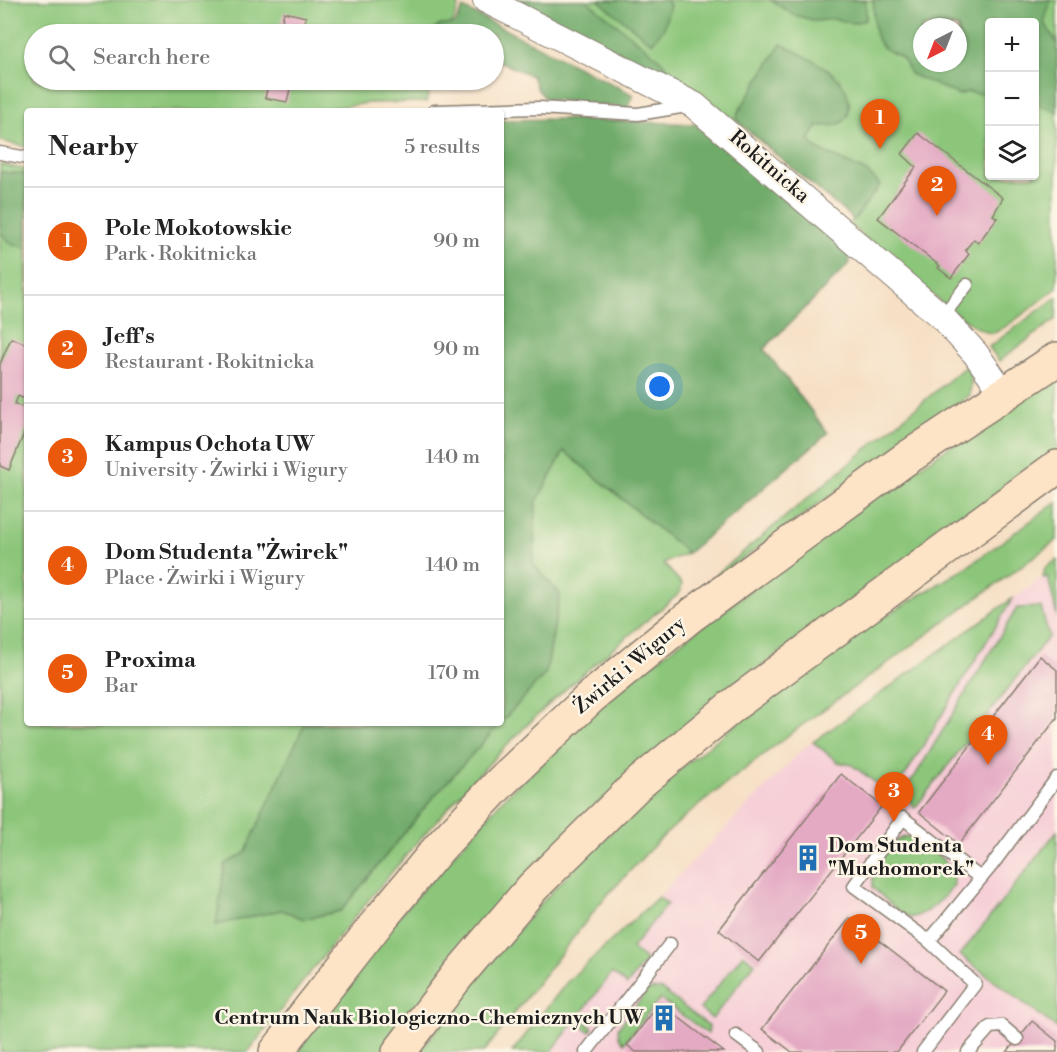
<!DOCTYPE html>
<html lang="en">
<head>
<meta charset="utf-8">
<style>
  body { margin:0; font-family:"Libre Bodoni",serif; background:#f6f6f6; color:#222 }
  .controls { position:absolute; right:18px; top:18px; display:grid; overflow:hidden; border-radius:6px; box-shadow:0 2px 4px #0004 }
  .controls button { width:54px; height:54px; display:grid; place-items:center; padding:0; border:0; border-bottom:2px solid #e0e0e0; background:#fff; color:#222; font:30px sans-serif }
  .compass { position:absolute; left:913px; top:18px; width:54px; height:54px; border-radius:50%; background:#fff; box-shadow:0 2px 4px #0004; rotate:222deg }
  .you { position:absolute; left:660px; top:387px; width:21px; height:21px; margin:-15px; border:4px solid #fff; border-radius:50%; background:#1a73e8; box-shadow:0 0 0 9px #1a73e833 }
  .badge { display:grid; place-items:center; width:39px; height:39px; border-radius:50%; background:#ea580c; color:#fff; font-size:20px; font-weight:700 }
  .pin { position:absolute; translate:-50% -50px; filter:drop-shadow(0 2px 3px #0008) }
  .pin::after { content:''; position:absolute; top:32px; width:21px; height:18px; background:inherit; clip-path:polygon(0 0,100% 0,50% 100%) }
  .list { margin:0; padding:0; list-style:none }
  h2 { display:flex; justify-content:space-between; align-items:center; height:78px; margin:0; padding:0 24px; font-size:26px }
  h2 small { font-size:20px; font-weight:400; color:#767676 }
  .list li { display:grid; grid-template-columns:39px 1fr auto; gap:18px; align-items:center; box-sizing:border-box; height:108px; padding:0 24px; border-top:2px solid #e0e0e0 }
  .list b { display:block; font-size:22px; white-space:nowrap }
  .list p { margin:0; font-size:20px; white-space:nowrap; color:#767676 }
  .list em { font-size:20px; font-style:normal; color:#767676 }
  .icon { flex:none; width:33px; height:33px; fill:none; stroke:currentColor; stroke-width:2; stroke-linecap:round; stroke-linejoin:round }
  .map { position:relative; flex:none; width:1057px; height:1052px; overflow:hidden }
  .search { position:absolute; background:#fff; box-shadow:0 2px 4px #0004; left:24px; top:24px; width:480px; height:66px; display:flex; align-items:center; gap:15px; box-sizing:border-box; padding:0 21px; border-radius:33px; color:#767676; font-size:22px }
  .panel { position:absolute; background:#fff; box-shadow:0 2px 4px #0004; left:24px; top:108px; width:480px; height:618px; border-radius:6px }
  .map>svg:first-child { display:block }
  .built { fill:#f6cfd7 }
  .green { fill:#8cc67a; stroke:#54714b; stroke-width:1.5; fill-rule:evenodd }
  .forest { fill:#71ab6a; stroke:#466443; stroke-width:1.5; fill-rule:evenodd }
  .building { fill:#e4aac4 }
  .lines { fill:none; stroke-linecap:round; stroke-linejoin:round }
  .service-casing { stroke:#897e70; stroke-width:15 }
  .minor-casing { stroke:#897e70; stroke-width:28 }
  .secondary-casing { stroke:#897e70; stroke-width:36 }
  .service { stroke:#fff; stroke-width:12 }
  .minor { stroke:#fff; stroke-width:26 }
  .secondary { stroke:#fee4c6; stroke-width:33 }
  .labels { text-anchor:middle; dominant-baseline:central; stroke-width:5; stroke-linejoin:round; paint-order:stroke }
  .street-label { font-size:20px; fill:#1c1c1c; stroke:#fcf5e5 }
  .poi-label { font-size:20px; font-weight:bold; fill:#1c1c1c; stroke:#fcf5e5; text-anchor:start }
</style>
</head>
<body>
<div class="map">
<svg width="1057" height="1052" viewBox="0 0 1057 1052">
  <rect width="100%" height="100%" fill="#fcf5e5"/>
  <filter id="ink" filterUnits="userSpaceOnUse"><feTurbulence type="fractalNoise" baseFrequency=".0167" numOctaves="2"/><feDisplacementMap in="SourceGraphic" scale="12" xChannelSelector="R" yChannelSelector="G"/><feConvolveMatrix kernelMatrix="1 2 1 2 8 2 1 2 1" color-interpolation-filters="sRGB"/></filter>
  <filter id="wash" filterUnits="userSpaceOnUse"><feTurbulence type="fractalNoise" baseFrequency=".008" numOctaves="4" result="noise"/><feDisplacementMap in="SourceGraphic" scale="24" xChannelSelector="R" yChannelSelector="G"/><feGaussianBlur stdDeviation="1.35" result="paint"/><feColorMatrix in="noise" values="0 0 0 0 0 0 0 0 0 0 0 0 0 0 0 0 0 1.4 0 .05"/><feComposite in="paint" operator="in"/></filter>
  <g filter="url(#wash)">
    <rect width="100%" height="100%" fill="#f6dfc4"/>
    <!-- built -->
    <polygon class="built" points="1057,572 1057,1052 512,1052 567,982 649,906 805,747 1041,579"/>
    <!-- green -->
    <g class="green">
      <polygon points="0,0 448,0 459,5 449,34 34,34 34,80 433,80 426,102 368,103 310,111 27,111 27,147 0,141"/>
      <path d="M517 0H1057V288C1045 297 1004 331 993 333 973 336 871 242 850 224L853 219 738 122 687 86ZM990 22H1034V176H990ZM922 27H958V63H922Z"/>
      <path d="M0 164 27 170V723H409L367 878 431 799 546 673 560 594 533 564 536 503 564 451 688 553 663 563 682 584 680 593C626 638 569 683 519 733 419 833 334 941 248 1052H0Z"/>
      <polygon points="1057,297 1056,319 999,361 989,347"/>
      <polygon points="967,365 971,379 970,395 719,576 712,578"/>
      <polygon points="1057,374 1057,450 729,690 415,1007 381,1052 292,1052 393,923 504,798 625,684 879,494"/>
      <polygon points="1057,502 1057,540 790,734 690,812 657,842 601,902 484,1052 419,1052 497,954 553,890 654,790 766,700 867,627 967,567"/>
      <polygon points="1057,560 1057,617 1048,577 1043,578 1045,568"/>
      <polygon points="1013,598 906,774 889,793 852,765 838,762 813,742"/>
      <polygon points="1041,607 1049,636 915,808 902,791 915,776 1017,608"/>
      <polygon points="1057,831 1057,1028 960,955"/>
      <path d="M906 836C927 845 953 861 954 885 941 901 931 912 911 918L898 911 873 888C870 864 886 845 906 836Z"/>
      <polygon points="658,897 667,904 632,948 646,960 627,985 612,973 579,1016 593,1028 590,1032 575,1021 551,1052 512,1052 567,982"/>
      <polygon points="743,954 755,963 712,1019 700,1009"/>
      <polygon points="661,989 709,1026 708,1034 660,999 624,1043 619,1037 618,1028 648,990"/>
    </g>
    <!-- forest -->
    <g class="forest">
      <polygon points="517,0 586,0 655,55 687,86"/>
      <polygon points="598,0 667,0 670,5 664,28 652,43"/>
      <polygon points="770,0 866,0 866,20 853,23 834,19 816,21 794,15"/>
      <path d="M873 0H1051L1044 22 1057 43V112L1035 104 1034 22H990L989 95 968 92 959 95 910 74C902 46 890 60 879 42 872 32 875 12 873 0ZM922 27H958V63H922Z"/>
      <polygon points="463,8 634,95 627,108 546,99 538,90 532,76 494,59 494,34 429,34 440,25 455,24"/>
      <path d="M781 44C805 57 851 73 849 107 849 114 847 120 841 123 834 127 825 125 818 126L809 140 817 149 867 172 880 185 854 220 738 122 737 114Z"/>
      <polygon points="564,119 695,124 848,253 850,263 764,349 828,433 688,553 564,451 536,503 533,564 560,594 546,673 431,800 341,911 304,919 282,910 216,925 225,864 245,853 305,723 501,723 501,120"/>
      <polygon points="0,172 27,174 27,248 10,243 0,232"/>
    </g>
    <g id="blocks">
      <!-- building -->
      <g class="building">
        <polygon points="284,12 306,17 302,34 279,34"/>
        <polygon points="269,80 292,80 287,102 265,98"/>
        <polygon points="918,133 1003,198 993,215 997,218 978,243 974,239 965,250 969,254 951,278 938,268 940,266 878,218 916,167 902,154"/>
        <polygon points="11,338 27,344 27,400 18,396 15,404 27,409 27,426 9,470 0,466 0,364"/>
        <polygon points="1040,656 1057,670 1057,718 959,844 919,812"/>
        <polygon points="841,774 882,806 759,962 719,930"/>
        <polygon points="850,918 944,991 897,1052 792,1052 762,1029"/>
        <polygon points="660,1003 699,1033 724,1052 636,1052 627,1045"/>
        <polygon points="1032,1021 1057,1041 1057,1052 1007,1052"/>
      </g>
    </g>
  </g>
  <g filter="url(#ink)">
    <use href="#blocks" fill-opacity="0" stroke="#897e70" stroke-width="1.5"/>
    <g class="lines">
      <!-- service casing -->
      <g class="service-casing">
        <g id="service">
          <polyline points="434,111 539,108 638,114 687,106"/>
          <polyline points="0,153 27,158"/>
          <polyline points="942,317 967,285"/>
          <polyline points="929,941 854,886 903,818 979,877"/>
          <polyline points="736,1035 759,1052"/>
          <polyline points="586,1052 670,944"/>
          <polyline points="923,1052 975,984 929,941 992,865 1057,778"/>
          <polyline points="968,1052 990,1027 1002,1026 1017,1039"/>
        </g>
      </g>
      <!-- minor casing -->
      <g class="minor-casing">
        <polyline id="minor" points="486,0 694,105 942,317 975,353 1005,395"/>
      </g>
      <!-- secondary casing -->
      <g class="secondary-casing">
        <g id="secondary">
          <polyline points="276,1052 381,918 439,848 501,782 591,697 689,617 904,460 1057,359"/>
          <polyline points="399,1052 458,975 533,887 637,785 736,703 1057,467"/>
        </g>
      </g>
      <!-- service -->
      <use href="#service" class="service"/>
      <!-- minor -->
      <use href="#minor" class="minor"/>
      <!-- secondary -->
      <use href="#secondary" class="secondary"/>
    </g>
  </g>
  <!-- icons -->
  <defs>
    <g id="building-bare" transform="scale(2.07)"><path d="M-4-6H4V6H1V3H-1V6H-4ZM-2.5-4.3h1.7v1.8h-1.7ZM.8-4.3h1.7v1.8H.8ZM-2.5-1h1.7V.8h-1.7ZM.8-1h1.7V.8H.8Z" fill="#1f6fb2" stroke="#fcf5e5" stroke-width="2.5" paint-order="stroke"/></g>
  </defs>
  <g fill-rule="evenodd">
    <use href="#building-bare" x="808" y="858"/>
    <use href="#building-bare" x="664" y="1018"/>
  </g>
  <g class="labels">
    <!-- street labels -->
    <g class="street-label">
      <text transform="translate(769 167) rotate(41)">Rokitnicka</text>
      <text transform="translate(630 666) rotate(-40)">Żwirki i Wigury</text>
    </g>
    <!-- poi labels -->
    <g class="poi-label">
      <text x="828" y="846">Dom Studenta<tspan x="828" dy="23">"Muchomorek"</tspan></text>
      <text x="644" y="1018" text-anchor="end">Centrum Nauk Biologiczno-Chemicznych UW</text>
    </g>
  </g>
</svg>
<div class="controls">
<button>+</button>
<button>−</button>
<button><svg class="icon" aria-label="layers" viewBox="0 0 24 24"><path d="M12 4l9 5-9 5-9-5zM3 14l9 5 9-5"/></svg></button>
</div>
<svg class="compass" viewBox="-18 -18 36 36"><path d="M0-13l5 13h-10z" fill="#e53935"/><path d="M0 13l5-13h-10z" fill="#767676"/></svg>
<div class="you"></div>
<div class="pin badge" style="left:880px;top:149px">1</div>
<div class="pin badge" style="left:937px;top:216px">2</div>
<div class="pin badge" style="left:894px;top:822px">3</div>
<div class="pin badge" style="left:988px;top:765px">4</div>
<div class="pin badge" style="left:861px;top:964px">5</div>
<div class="search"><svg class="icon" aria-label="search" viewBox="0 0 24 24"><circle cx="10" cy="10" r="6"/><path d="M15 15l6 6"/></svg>Search here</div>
<section class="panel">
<h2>Nearby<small>5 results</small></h2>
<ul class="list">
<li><span class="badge">1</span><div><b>Pole Mokotowskie</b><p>Park · Rokitnicka</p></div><em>90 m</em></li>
<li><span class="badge">2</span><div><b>Jeff's</b><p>Restaurant · Rokitnicka</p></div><em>90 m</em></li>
<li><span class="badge">3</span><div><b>Kampus Ochota UW</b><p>University · Żwirki i Wigury</p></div><em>140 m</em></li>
<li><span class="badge">4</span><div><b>Dom Studenta &quot;Żwirek&quot;</b><p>Place · Żwirki i Wigury</p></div><em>140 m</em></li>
<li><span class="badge">5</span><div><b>Proxima</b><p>Bar</p></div><em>170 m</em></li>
</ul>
</section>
</div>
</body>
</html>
